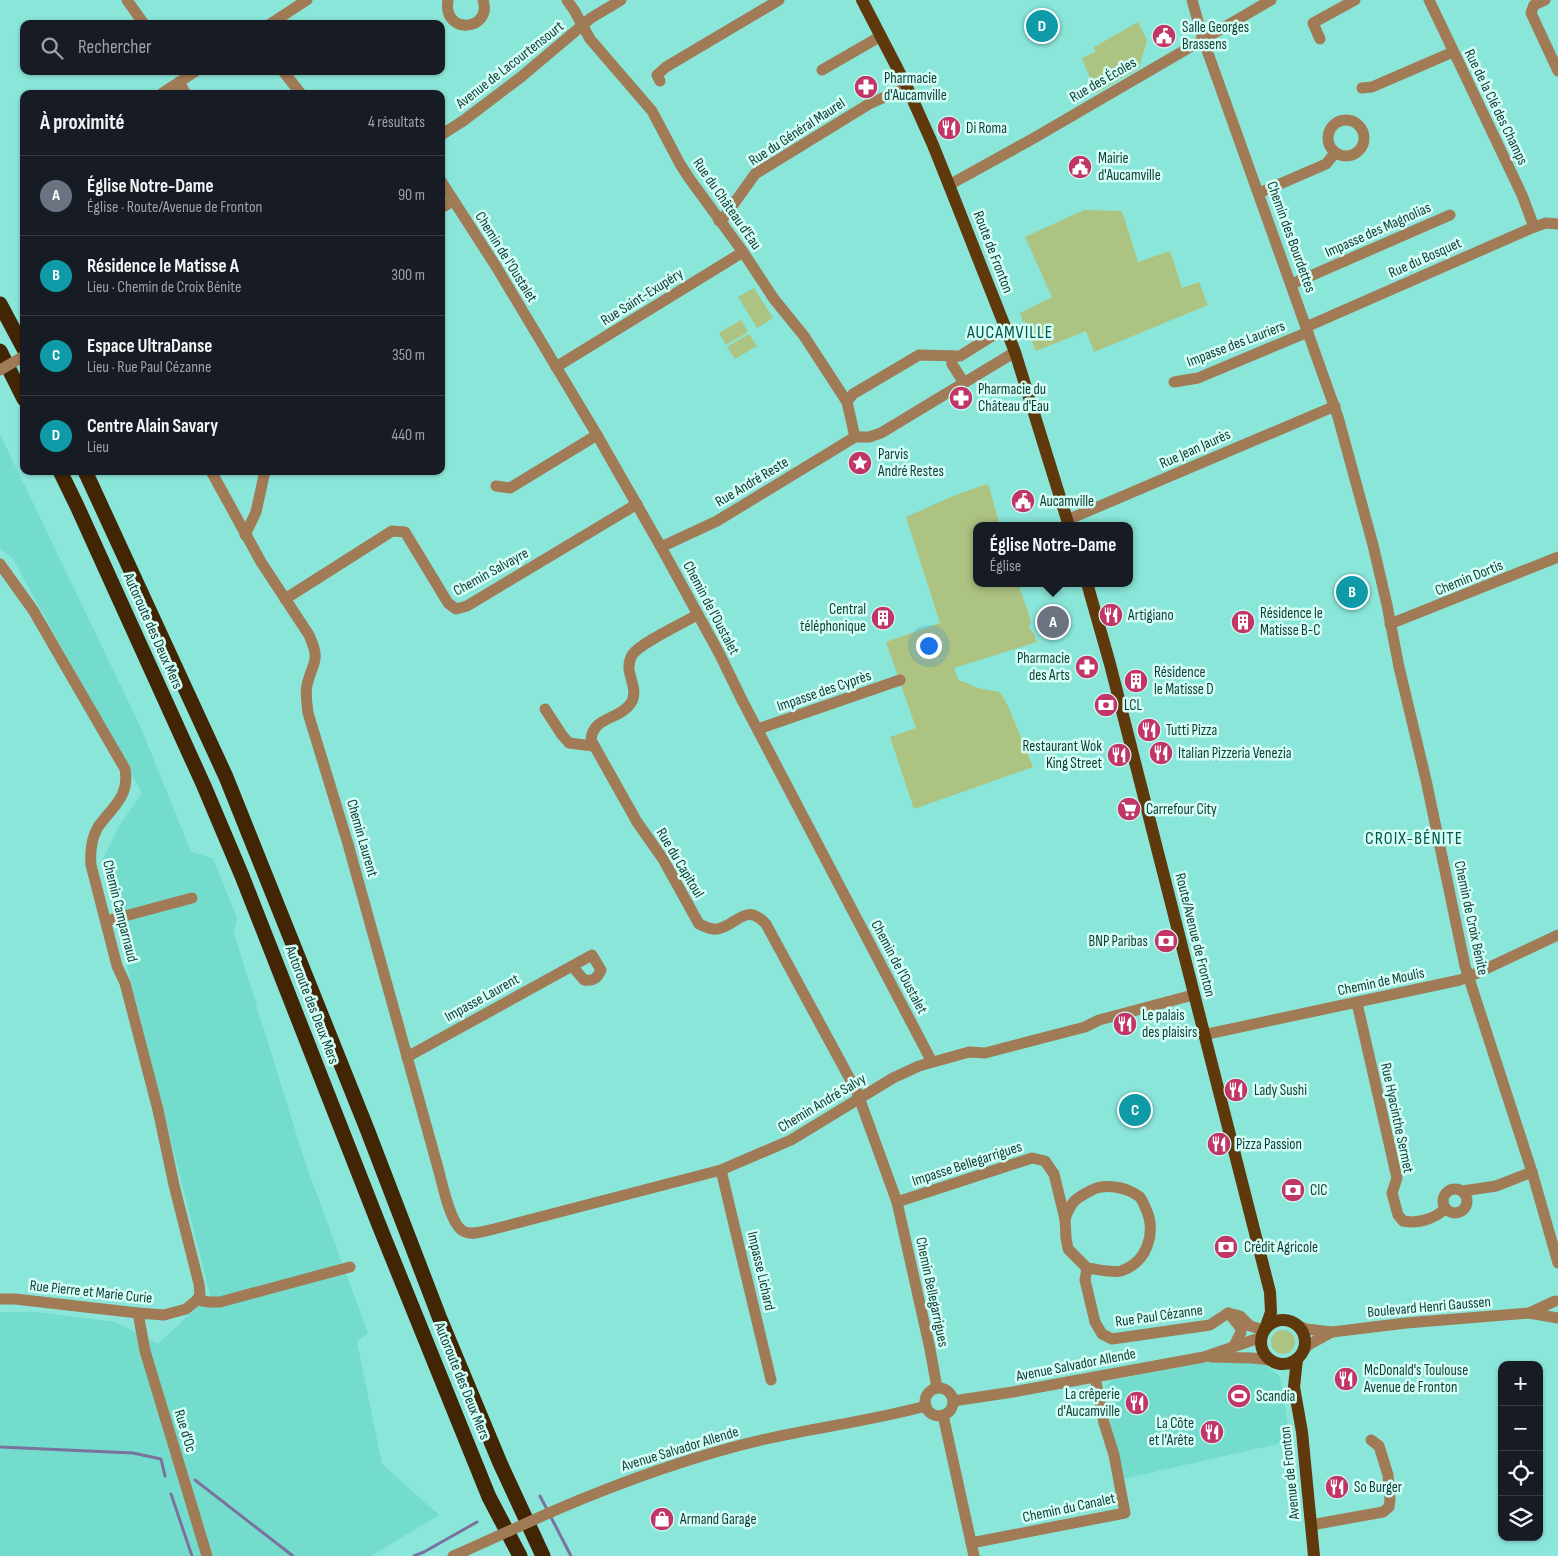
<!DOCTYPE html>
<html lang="fr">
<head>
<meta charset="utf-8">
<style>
  body { margin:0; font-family:"Sofia Sans Condensed",sans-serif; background:#242831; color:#f1f3f6 }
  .controls { position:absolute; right:15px; bottom:15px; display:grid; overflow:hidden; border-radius:10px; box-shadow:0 1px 4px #0004 }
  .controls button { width:45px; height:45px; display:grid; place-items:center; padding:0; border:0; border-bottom:1px solid #363941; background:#171b24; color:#f1f3f6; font:25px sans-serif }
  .you { position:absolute; left:928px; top:645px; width:18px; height:18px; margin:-12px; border:4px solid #fff; border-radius:50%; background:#1a73e8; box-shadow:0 0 0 8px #1a73e833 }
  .badge { display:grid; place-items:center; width:32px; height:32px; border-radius:50%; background:#c23567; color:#fff; font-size:16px; font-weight:700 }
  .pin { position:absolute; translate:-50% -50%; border:2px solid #fff; box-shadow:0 1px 5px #0006 }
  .popup { position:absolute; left:973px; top:522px; width:160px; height:65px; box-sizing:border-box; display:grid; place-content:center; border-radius:10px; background:#171b24; filter:drop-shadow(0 1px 4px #0005); font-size:16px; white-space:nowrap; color:#9ea1a6 }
  .popup b { font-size:19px; color:#f1f3f6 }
  .popup::after { content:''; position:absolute; left:50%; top:100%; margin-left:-10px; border:10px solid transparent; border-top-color:#171b24 }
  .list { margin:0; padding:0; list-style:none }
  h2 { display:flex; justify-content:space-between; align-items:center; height:65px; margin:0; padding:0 20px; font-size:21px }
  h2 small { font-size:16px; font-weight:400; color:#9ea1a6 }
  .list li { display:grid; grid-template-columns:32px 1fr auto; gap:15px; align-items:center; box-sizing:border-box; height:80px; padding:0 20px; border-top:1px solid #363941 }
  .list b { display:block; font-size:19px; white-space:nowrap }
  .list p { margin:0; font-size:16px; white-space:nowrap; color:#9ea1a6 }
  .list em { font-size:16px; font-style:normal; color:#9ea1a6 }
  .icon { flex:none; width:28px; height:28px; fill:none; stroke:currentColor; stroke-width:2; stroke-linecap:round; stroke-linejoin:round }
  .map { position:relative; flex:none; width:1558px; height:1556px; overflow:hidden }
  .search { position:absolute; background:#171b24; box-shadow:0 1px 4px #0004; left:20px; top:20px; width:425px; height:55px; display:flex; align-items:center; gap:12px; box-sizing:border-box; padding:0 18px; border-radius:10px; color:#9ea1a6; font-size:19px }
  .panel { position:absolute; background:#171b24; box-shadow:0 1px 4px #0004; left:20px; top:90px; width:425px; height:385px; border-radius:10px }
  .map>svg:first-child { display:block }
  .built { fill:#74dccd }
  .green { fill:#adc382 }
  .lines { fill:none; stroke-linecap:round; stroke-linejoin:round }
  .stream { stroke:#7a739d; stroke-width:3 }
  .minor { stroke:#a17a56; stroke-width:11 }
  .major { stroke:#5f380b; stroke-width:12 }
  .highway { stroke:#422504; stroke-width:15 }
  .minor-bridge { stroke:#a17a56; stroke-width:11 }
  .labels { text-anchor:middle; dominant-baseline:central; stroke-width:5; stroke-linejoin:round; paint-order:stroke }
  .poi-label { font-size:15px; fill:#133a35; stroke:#d3fef6; text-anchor:start }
  .street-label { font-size:15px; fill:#133a35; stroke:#d3fef6 }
  .quarter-label { font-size:18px; letter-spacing:1px; fill:#00554d; stroke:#d3fef6 }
</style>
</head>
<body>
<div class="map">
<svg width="1558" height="1556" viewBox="0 0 1558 1556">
  <rect width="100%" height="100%" fill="#8ae6d9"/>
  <!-- built -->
  <g class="built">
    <polygon points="0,434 141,728 191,852 213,858 237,918 234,933 305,1162 368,1333 357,1342 382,1464 439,1515 371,1556 0,1556 0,1312 37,1312 115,1322 158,1344 210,1295 101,863 119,826 142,793 13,559 0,548"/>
    <polygon points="1210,1362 1244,1363 1266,1365 1280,1377 1291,1441 1123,1479 1103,1390 1112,1380"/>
  </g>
  <!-- green -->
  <g class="green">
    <polygon points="1138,22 1147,40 1139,68 1096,93 1082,58 1095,52 1094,47"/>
    <polygon points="1084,210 1122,211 1138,262 1170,251 1182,288 1199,282 1208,305 1094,352 1086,331 1036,351 1031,339 1034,336 1029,324 1023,322 1020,313 1052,297 1025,237"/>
    <polygon points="754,288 773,318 757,328 738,297"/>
    <polygon points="741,320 748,332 726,345 719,333"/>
    <polygon points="749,334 757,346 735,359 727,347"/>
    <polygon points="987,484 989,487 1000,526 977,526 977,583 1018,583 1031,621 1029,627 1034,634 1037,642 954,668 959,681 962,681 978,688 1000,692 1009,708 1033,767 914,809 890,737 916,728 886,642 940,623 906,517 953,496"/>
    <circle cx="1283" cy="1342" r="12"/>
  </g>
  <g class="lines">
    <!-- stream -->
    <g class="stream">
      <polyline points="0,1447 133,1453 161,1459 165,1476"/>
      <polyline points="195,1480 293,1556"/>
      <polyline points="171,1494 192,1556"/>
      <polyline points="540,1496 571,1556"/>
      <polyline points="414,1556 424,1552 477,1522"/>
    </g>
    <!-- minor -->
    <g class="minor">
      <polyline points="127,0 144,24"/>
      <path d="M448 0C442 36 493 31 483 0"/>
      <polyline points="567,0 574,10 590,39 652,111 680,164 689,178 743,252 774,299 804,336 847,402"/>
      <polyline points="1192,0 1203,39 1338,417 1373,545 1387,605 1399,667 1426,780 1465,966 1532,1172 1558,1263"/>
      <polyline points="1429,0 1522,195 1534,227"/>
      <polyline points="1545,0 1534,5 1531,13 1558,71"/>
      <polyline points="270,24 307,0"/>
      <polyline points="1320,39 1313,23 1355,0"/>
      <polyline points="822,70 881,36"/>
      <polyline points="283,71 301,94"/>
      <polyline points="660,81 657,75 666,67 779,0"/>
      <polyline points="179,82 186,94"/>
      <polyline points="1362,88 1372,87 1453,52"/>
      <polyline points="161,94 196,71"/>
      <circle cx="1346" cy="138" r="18"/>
      <polyline points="441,135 463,121 521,77 591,18 621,0"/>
      <polyline points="441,181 497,268 597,435 661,547 719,653 743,702 932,1062"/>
      <polyline points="949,185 1034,138 1271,0"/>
      <polyline points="1259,193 1326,164 1335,153"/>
      <polyline points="441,208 453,201"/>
      <polyline points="719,221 725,216 755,174 869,104 907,87"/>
      <polyline points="1292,284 1450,215"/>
      <polyline points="1306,327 1534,227 1546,223 1558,224"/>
      <polyline points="1005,328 960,356 919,355 853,394 847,402 855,437 869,437 881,433 1015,352"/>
      <polyline points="951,356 952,364 964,383"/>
      <polyline points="556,367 743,252"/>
      <polyline points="1174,382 1198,378 1308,332"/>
      <path d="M211 471 261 562 309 635C321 662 313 660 307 685 305 694 307 703 308 713L348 844 438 1168C442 1182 450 1224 463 1231 472 1236 485 1231 494 1229L721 1170 791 1140 893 1078 919 1066 969 1052 985 1053 1085 1027 1099 1020 1193 995"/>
      <polyline points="496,486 510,488 597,435"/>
      <polyline points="1067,520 1335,406"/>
      <polyline points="245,535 256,512 265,471"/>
      <polyline points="661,547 717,521 855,437"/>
      <path d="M0 564 33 610 125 769C130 797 112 807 98 827 91 839 90 852 91 865L117 966 125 983 158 1110 174 1185 199 1284 200 1294 197 1300"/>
      <polyline points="285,599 392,531 405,532 448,603 456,609 467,606 637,504"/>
      <path d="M697 615C683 623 640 643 632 655 629 661 628 668 630 674 632 684 637 693 631 703 620 720 593 716 591 740L637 822 663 859 699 924C704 926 711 930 717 929 738 925 745 902 766 924L857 1092 897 1202 930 1349 937 1388"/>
      <polyline points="1390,624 1558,557"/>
      <polyline points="545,709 562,735 569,743 593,746"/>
      <polyline points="758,729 900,680"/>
      <polyline points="106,921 192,898"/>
      <path d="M1357 1003 1397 1178 1392 1193 1398 1215 1403 1221C1418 1224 1434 1219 1445 1209"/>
      <polyline points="1203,1035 1460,980 1475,974 1558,935"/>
      <path d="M407 1057 572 966 592 955 601 970C597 979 593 981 584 980L572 966"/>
      <polyline points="721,1170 771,1380"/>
      <circle cx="1455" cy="1201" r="12"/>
      <polyline points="1463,1191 1496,1186 1532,1172"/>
      <polyline points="897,1202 1032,1158 1045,1161 1054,1174 1065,1219 1066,1238 1068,1249 1087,1268 1085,1280 1095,1322 1102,1334 1112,1339 1210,1325 1228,1313"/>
      <path d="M1065 1219C1071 1201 1076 1198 1092 1190 1099 1186 1108 1186 1115 1187 1123 1188 1133 1192 1140 1197 1142 1200 1144 1204 1145 1207 1157 1231 1148 1262 1121 1271 1113 1273 1096 1269 1087 1268"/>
      <polyline points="0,1299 15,1299 138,1313 164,1315 186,1309 197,1300 209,1302 220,1302 350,1267"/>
      <polyline points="138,1313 145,1351 207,1556"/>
      <polyline points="1228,1313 1240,1316 1250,1326 1264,1330"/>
      <polyline points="1529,1313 1555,1301"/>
      <polyline points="1231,1316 1240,1327 1241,1332 1234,1346"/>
      <polyline points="1297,1325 1306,1329 1332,1332 1406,1323 1529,1313 1558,1318"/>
      <polyline points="1304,1349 1310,1344 1332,1332"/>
      <polyline points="1211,1357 1251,1358 1271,1360"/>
      <circle cx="939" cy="1402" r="14"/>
      <polyline points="953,1401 1013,1392 1204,1357 1262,1337"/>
      <polyline points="943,1415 974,1556"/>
      <path d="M551 1512C621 1482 692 1456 766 1439 820 1427 874 1420 926 1406"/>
      <polyline points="1311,1525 1383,1512 1389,1507 1390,1500 1388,1475 1379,1446 1371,1440"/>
      <polyline points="971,1543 1125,1513 1114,1455 1104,1423 1095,1377"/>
      <polyline points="453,1556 467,1550"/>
    </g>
    <!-- major -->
    <g class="major">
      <polyline points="862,0 907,87 933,145 949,185 1015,352 1069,526"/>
      <polyline points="1087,583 1110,664 1270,1292 1271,1312 1265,1329"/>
      <circle cx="1283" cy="1342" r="22"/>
      <polyline points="1297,1359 1294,1387 1302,1432 1314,1556"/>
    </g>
    <!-- highway -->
    <g class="highway">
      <polyline points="0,304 24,349"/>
      <polyline points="0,351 24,399"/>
      <polyline points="60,471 77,506 204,786 242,876 379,1225 489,1497 520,1556"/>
      <polyline points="85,471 226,777 367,1129 440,1319 500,1463 543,1556"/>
    </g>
    <!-- minor-bridge -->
    <g class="minor-bridge">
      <polyline points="0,370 24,356"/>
      <polyline points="467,1550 551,1512"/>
    </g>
  </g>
  <!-- icons -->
  <defs>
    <g id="civic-disc" transform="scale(1.25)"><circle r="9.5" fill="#c23567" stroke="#d3fef6"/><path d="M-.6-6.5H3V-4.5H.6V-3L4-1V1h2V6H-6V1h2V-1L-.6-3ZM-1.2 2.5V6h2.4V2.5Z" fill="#fff"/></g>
    <g id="pharmacy-disc" transform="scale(1.25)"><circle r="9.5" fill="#c23567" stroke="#d3fef6"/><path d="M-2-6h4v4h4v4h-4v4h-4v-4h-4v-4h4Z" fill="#fff"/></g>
    <g id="restaurant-disc" transform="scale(1.25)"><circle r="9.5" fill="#c23567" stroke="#d3fef6"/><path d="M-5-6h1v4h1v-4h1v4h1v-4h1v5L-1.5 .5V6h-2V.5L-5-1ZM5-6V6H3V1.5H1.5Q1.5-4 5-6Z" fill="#fff"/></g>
    <g id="sight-disc" transform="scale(1.25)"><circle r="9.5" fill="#c23567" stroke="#d3fef6"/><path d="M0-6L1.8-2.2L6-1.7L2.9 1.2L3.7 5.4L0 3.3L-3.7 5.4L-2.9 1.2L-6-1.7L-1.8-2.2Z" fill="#fff"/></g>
    <g id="building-disc" transform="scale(1.25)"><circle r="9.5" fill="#c23567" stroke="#d3fef6"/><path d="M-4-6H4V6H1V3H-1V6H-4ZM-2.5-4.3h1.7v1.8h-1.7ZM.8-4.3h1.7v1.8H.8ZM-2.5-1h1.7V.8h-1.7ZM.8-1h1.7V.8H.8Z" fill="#fff"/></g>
    <g id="bank-disc" transform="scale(1.25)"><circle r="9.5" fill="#c23567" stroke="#d3fef6"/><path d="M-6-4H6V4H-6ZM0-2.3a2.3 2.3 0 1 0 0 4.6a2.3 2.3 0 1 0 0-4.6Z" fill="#fff"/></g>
    <g id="supermarket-disc" transform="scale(1.25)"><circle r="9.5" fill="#c23567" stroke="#d3fef6"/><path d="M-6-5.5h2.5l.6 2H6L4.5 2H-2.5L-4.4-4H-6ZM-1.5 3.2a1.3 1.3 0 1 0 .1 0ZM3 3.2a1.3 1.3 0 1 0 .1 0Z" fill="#fff"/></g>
    <g id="stadium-disc" transform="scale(1.25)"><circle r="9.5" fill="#c23567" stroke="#d3fef6"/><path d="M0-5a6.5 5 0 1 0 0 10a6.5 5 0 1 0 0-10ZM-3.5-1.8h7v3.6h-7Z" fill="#fff"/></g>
    <g id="shop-disc" transform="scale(1.25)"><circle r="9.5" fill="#c23567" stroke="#d3fef6"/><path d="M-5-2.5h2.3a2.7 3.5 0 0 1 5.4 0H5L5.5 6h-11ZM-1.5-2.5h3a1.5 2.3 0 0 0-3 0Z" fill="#fff"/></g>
  </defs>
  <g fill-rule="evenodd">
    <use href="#civic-disc" x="1164" y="36"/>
    <use href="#pharmacy-disc" x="866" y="87"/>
    <use href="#restaurant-disc" x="949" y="128"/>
    <use href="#civic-disc" x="1080" y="167"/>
    <use href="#pharmacy-disc" x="961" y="398"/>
    <use href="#sight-disc" x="860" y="463"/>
    <use href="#civic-disc" x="1023" y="501"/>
    <use href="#restaurant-disc" x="1111" y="615"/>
    <use href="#building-disc" x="883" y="618"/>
    <use href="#building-disc" x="1243" y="622"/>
    <use href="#pharmacy-disc" x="1087" y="667"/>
    <use href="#building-disc" x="1136" y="681"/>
    <use href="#bank-disc" x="1106" y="705"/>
    <use href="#restaurant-disc" x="1149" y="730"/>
    <use href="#restaurant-disc" x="1161" y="753"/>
    <use href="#restaurant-disc" x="1119" y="755"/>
    <use href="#supermarket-disc" x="1129" y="809"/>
    <use href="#bank-disc" x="1166" y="941"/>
    <use href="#restaurant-disc" x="1125" y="1024"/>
    <use href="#restaurant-disc" x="1236" y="1090"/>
    <use href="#restaurant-disc" x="1219" y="1144"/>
    <use href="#bank-disc" x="1293" y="1190"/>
    <use href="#bank-disc" x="1226" y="1247"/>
    <use href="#restaurant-disc" x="1346" y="1379"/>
    <use href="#stadium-disc" x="1239" y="1396"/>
    <use href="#restaurant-disc" x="1137" y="1403"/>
    <use href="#restaurant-disc" x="1212" y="1432"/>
    <use href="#restaurant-disc" x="1337" y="1487"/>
    <use href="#shop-disc" x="662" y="1519"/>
  </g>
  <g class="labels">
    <!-- poi labels -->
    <g class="poi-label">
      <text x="1182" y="27">Salle Georges<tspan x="1182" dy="17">Brassens</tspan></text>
      <text x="884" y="78">Pharmacie<tspan x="884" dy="17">d'Aucamville</tspan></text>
      <text x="966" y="128">Di Roma</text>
      <text x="1098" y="158">Mairie<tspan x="1098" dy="17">d'Aucamville</tspan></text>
      <text x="978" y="389">Pharmacie du<tspan x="978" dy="17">Château d'Eau</tspan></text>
      <text x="878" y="454">Parvis<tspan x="878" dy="17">André Restes</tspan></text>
      <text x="1040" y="501">Aucamville</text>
      <text x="866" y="609" text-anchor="end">Central<tspan x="866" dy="17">téléphonique</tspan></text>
      <text x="1260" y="613">Résidence le<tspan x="1260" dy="17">Matisse B-C</tspan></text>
      <text x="1128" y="615">Artigiano</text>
      <text x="1070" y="658" text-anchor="end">Pharmacie<tspan x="1070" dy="17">des Arts</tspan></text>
      <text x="1154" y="672">Résidence<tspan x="1154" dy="17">le Matisse D</tspan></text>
      <text x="1124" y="705">LCL</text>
      <text x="1166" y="730">Tutti Pizza</text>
      <text x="1102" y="746" text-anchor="end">Restaurant Wok<tspan x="1102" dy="17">King Street</tspan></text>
      <text x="1178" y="753">Italian Pizzeria Venezia</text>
      <text x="1146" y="809">Carrefour City</text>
      <text x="1148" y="941" text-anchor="end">BNP Paribas</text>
      <text x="1142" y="1015">Le palais<tspan x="1142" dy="17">des plaisirs</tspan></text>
      <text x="1254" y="1090">Lady Sushi</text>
      <text x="1236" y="1144">Pizza Passion</text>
      <text x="1310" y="1190">CIC</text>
      <text x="1244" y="1247">Crédit Agricole</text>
      <text x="1364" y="1370">McDonald's Toulouse<tspan x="1364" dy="17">Avenue de Fronton</tspan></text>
      <text x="1120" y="1394" text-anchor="end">La crêperie<tspan x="1120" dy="17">d'Aucamville</tspan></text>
      <text x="1256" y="1396">Scandia</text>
      <text x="1194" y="1423" text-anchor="end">La Côte<tspan x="1194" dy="17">et l'Arête</tspan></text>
      <text x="1354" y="1487">So Burger</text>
      <text x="680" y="1519">Armand Garage</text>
    </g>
    <!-- street labels -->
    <g class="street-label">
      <text transform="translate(510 65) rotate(-38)">Avenue de Lacourtensourt</text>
      <text transform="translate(1103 80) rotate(-30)">Rue des Écoles</text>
      <text transform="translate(1496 107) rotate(64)">Rue de la Clé des Champs</text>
      <text transform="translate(797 132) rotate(-33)">Rue du Général Maurel</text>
      <text transform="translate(727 204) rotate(55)">Rue du Château d'Eau</text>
      <text transform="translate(1378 230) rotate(-24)">Impasse des Magnolias</text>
      <text transform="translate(1291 237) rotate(70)">Chemin des Bourdettes</text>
      <text transform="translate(993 252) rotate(69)">Route de Fronton</text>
      <text transform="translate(506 257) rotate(58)">Chemin de l'Oustalet</text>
      <text transform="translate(1425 258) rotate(-24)">Rue du Bosquet</text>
      <text transform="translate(642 297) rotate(-32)">Rue Saint-Exupéry</text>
      <text transform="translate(1236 344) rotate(-21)">Impasse des Lauriers</text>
      <text transform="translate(1195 449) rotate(-24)">Rue Jean Jaurès</text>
      <text transform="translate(752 482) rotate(-31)">Rue André Reste</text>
      <text transform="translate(491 572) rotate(-29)">Chemin Salvayre</text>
      <text transform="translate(1469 578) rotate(-22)">Chemin Dortis</text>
      <text transform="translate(711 608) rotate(62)">Chemin de l'Oustalet</text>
      <text transform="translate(153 631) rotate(66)">Autoroute des Deux Mers</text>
      <text transform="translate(824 691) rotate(-19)">Impasse des Cyprès</text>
      <text transform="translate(362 838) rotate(74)">Chemin Laurent</text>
      <text transform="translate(680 863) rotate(59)">Rue du Capitoul</text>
      <text transform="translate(120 911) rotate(76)">Chemin Camparnaud</text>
      <text transform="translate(1471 918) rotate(78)">Chemin de Croix Bénite</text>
      <text transform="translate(1195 935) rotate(76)">Route/Avenue de Fronton</text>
      <text transform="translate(899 967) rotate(62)">Chemin de l'Oustalet</text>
      <text transform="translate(1381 982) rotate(-12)">Chemin de Moulis</text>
      <text transform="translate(482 998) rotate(-29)">Impasse Laurent</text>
      <text transform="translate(312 1005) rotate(69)">Autoroute des Deux Mers</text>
      <text transform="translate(822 1103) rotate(-31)">Chemin André Salvy</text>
      <text transform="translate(1397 1118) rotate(78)">Rue Hyacinthe Sermet</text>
      <text transform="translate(967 1164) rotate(-18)">Impasse Bellegarrigues</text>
      <text transform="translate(761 1271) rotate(77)">Impasse Lichard</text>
      <text transform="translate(91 1292) rotate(6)">Rue Pierre et Marie Curie</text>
      <text transform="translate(932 1292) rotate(78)">Chemin Bellegarrigues</text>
      <text transform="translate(1429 1307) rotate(-5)">Boulevard Henri Gaussen</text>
      <text transform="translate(1159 1316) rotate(-8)">Rue Paul Cézanne</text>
      <text transform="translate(1076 1365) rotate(-11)">Avenue Salvador Allende</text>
      <text transform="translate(462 1381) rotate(68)">Autoroute des Deux Mers</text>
      <text transform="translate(185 1431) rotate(73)">Rue d'Oc</text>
      <text transform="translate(680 1449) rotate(-17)">Avenue Salvador Allende</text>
      <text transform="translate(1290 1473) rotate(-96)">Avenue de Fronton</text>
      <text transform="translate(1069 1508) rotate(-12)">Chemin du Canalet</text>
    </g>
    <!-- quarter labels -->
    <g class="quarter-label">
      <text x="1010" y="332">AUCAMVILLE</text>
      <text x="1414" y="838">CROIX-BÉNITE</text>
    </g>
  </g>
</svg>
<div class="controls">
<button>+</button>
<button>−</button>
<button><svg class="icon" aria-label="locate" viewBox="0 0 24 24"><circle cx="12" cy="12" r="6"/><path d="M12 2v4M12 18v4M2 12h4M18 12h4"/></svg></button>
<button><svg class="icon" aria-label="layers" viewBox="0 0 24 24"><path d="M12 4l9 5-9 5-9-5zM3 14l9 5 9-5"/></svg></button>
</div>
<div class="you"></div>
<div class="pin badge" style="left:1053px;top:622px;background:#6b7280">A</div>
<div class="popup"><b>Église Notre-Dame</b>Église</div>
<div class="pin badge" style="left:1352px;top:592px;background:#0f9aa8">B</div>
<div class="pin badge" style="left:1135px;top:1110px;background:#0f9aa8">C</div>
<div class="pin badge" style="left:1042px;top:26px;background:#0f9aa8">D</div>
<div class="search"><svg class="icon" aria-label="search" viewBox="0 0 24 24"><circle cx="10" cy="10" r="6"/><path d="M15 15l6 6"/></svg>Rechercher</div>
<section class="panel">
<h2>À proximité<small>4 résultats</small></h2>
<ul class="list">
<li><span class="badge" style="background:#6b7280">A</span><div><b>Église Notre-Dame</b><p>Église · Route/Avenue de Fronton</p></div><em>90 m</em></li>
<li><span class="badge" style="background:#0f9aa8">B</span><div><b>Résidence le Matisse A</b><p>Lieu · Chemin de Croix Bénite</p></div><em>300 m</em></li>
<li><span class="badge" style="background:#0f9aa8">C</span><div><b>Espace UltraDanse</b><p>Lieu · Rue Paul Cézanne</p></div><em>350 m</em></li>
<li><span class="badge" style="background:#0f9aa8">D</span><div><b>Centre Alain Savary</b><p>Lieu</p></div><em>440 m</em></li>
</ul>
</section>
</div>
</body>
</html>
